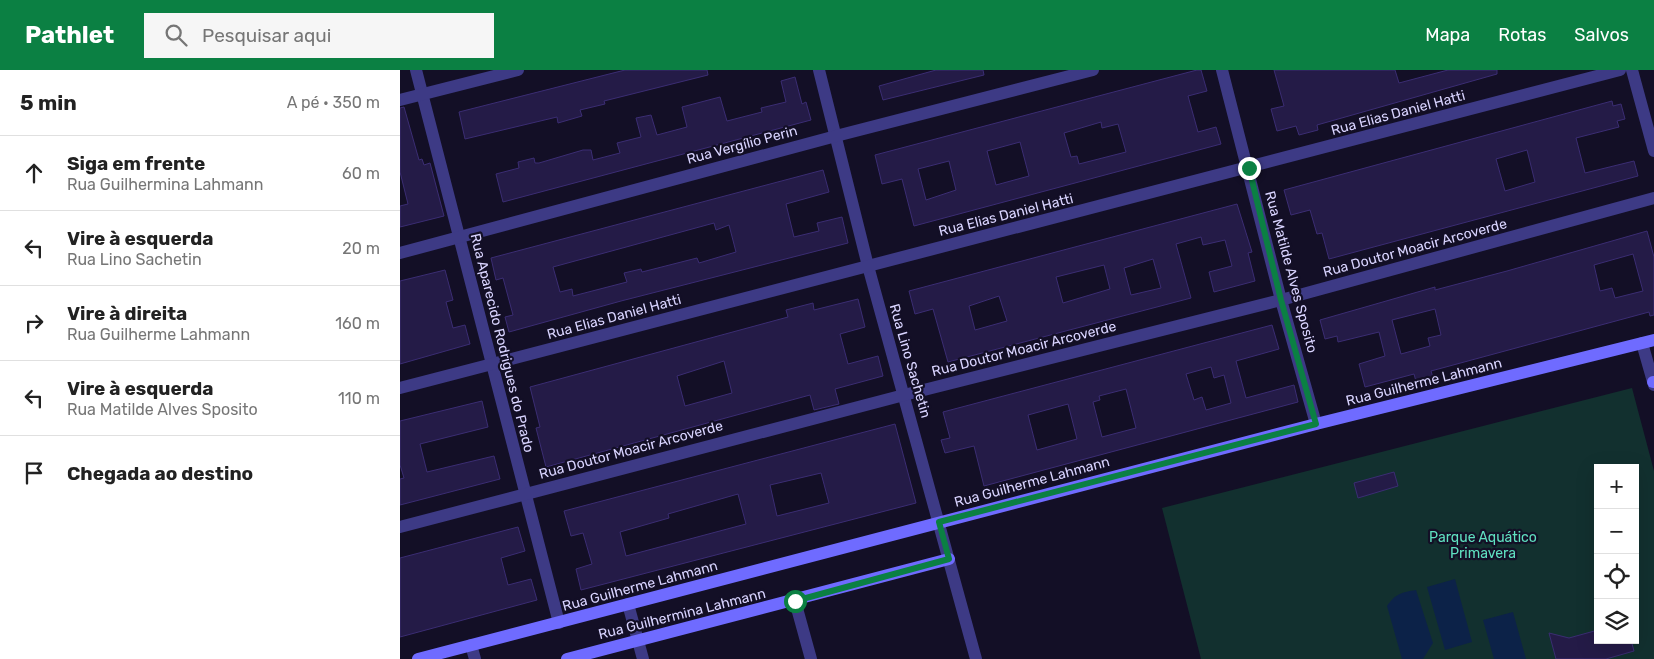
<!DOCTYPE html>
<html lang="pt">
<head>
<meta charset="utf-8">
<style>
  body { margin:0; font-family:Rubik,sans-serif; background:#f6f6f6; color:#222 }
  .controls { position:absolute; right:15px; bottom:15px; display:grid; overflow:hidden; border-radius:0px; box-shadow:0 5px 20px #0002 }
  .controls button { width:45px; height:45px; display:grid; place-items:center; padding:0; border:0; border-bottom:1px solid #e0e0e0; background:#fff; color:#222; font:25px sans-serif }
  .stop { position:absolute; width:15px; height:15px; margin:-11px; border:4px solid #0b8043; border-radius:50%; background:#fff }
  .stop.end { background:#0b8043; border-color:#fff; box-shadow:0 1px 5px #0008 }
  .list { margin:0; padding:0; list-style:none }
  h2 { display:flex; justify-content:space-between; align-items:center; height:65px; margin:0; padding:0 20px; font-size:21px }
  h2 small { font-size:16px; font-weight:400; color:#767676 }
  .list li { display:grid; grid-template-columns:32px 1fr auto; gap:15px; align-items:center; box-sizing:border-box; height:75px; padding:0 20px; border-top:1px solid #e0e0e0 }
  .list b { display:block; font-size:19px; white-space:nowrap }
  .list p { margin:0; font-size:16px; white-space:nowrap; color:#767676 }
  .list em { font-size:16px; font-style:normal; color:#767676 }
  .icon { flex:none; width:28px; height:28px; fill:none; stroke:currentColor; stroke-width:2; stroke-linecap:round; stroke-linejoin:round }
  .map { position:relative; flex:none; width:1254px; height:589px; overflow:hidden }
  header { display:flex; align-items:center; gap:30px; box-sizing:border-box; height:70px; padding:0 25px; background:#0b8043; color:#fff }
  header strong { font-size:24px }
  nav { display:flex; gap:28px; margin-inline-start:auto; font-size:18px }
  .search { width:350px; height:45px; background:#f6f6f6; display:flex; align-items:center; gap:12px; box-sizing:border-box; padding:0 18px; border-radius:0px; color:#767676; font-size:19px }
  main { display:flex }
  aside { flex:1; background:#fff }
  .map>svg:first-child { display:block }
  .green { fill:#12302f; fill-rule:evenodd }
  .water { fill:#0c2248 }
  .building { fill:#241b47; stroke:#3b2d73; fill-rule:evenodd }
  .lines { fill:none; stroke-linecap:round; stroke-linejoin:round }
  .street { stroke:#3d3a85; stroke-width:12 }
  .secondary { stroke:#6f6bff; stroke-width:12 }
  .route { stroke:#0b8043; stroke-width:6 }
  .labels { text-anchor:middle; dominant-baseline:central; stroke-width:4.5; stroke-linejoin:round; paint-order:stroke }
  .street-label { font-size:14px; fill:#d9d4ff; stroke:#130f26 }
  .park-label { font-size:14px; fill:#5fe0c0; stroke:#130f26 }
</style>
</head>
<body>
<header>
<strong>Pathlet</strong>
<div class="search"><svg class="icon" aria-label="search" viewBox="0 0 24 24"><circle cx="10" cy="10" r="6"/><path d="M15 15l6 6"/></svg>Pesquisar aqui</div>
<nav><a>Mapa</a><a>Rotas</a><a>Salvos</a></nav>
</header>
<main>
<aside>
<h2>5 min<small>A pé · 350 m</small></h2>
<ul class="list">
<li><svg class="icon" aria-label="ahead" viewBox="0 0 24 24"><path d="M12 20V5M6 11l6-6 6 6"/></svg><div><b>Siga em frente</b><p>Rua Guilhermina Lahmann</p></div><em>60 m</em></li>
<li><svg class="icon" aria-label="left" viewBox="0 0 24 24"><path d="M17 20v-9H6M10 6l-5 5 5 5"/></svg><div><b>Vire à esquerda</b><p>Rua Lino Sachetin</p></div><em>20 m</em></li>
<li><svg class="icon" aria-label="right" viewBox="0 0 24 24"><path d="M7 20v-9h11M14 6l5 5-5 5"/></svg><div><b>Vire à direita</b><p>Rua Guilherme Lahmann</p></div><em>160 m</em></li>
<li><svg class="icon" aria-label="left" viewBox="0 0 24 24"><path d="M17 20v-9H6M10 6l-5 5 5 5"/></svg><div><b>Vire à esquerda</b><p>Rua Matilde Alves Sposito</p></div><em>110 m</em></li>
<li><svg class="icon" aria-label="arrive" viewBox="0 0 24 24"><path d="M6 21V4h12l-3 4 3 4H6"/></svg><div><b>Chegada ao destino</b></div></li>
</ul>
</aside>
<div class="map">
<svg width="1254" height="589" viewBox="0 0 1254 589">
  <rect width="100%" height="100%" fill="#130f26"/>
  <!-- green -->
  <path class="green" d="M1232 318 1254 401V589H801L762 438ZM1198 398H1235V570H1198Z"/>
  <!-- water -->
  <g class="water">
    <polygon points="1055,509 1072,572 1045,580 1027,517"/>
    <path d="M1016 520 1033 573 1023 589H1002L987 536C995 524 1002 522 1016 520Z"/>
    <polygon points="1113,542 1126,589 1094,589 1083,550"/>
  </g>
  <!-- building -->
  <g class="building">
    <polygon points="225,0 307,0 308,5 204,31 205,34 180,40 182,46 158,53 157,47 65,69 59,42"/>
    <polygon points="536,0 583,0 584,5 483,30 479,16"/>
    <path d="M797 0H801L807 21 788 26 798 62 816 57 821 74 514 156 502 109 482 114 475 85ZM701 52 702 58 718 54 726 82 679 94 677 86 671 87 664 63ZM620 72 629 106 596 115 587 81ZM549 91 556 120 526 130 518 99Z"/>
    <polygon points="874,0 995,0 999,13 1048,0 1097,0 1097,4 917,55 918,60 899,65 896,56 877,61 871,39 884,36"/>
    <polygon points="395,7 402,34 406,32 411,50 103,132 96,104 119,98 118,92 134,88 135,93 139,93 183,80 191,80 193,90 220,83 217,73 241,67 236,48 251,45 257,65 287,57 282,37 320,27 327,51 362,42 361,38 386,32 381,11"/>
    <path d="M1212 31 1213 36 1221 34 1225 49 1217 51 1219 57 1176 68 1185 103 1234 91 1238 106 929 189 922 163 917 164 910 140 891 145 884 120ZM1127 80 1135 112 1105 121 1096 89Z"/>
    <polygon points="4,37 19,90 22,89 24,95 30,93 44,146 0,157 0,136 8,134 0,102 0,38"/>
    <path d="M423 100 429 122 386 134 394 167 419 161 417 153 442 147 448 173 221 231 109 262 105 247 113 245 103 208 96 210 91 188ZM314 153 316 160 329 155 336 182 299 193 297 188 242 202 241 199 224 203 227 212 173 226 172 219 160 222 153 197Z"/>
    <path d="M837 134 852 182 848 183 855 211 814 222 809 202 832 196 825 170 803 175 801 167 776 174 791 228 548 292 533 239 515 244 509 221ZM753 189 761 218 731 225 724 198ZM704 195 710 219 663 233 656 207ZM599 226 607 251 575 260 569 236Z"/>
    <path d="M1247 161 1254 187V245L1250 246 1249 242 1031 301 1034 311 1017 315 1014 304 965 317 959 294 985 286 979 262 938 272 937 266 925 269 920 250 1035 217V220L1107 201ZM1233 184 1243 221 1215 228 1212 218 1200 221 1194 195ZM1035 239 1041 265 1028 268 1030 276 1001 284 992 250Z"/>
    <polygon points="45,200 53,230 46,232 53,258 65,255 70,274 0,294 0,211"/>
    <path d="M458 229 465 257 440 264 448 294 478 286 483 306 435 319 439 334 414 340 410 325 146 397 136 358 140 357 130 317 388 247 386 240 413 233 414 240ZM324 291 332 323 285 336 277 306Z"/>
    <path d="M872 255 879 279 836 291 846 328 894 315 898 332 584 416 574 376 545 383 541 370 550 368 543 342ZM811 297 814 308 824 305 831 333 806 340 802 327 794 330 786 304ZM726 319 736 358 702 367 693 332 700 330 699 326ZM668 334 677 369 637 380 628 345Z"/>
    <polygon points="82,331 88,357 20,374 27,402 94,386 100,409 0,435 0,409 4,408 0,395 0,351"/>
    <path d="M495 354 516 433 181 520 176 499 192 494 183 463 171 466 164 441ZM421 403 429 433 377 446 370 415ZM338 424 346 454 226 486 220 462 269 448 268 444Z"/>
    <polygon points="994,402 998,416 958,428 954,413"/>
    <polygon points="118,457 125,481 101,488 108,515 131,509 137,530 0,567 0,488"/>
    <polygon points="1198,560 1198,570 1231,570 1234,581 1206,589 1156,589 1149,563 1169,568"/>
  </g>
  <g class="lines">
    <!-- street -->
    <g class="street">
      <polyline points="16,0 159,553"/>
      <polyline points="419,0 468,196 576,589"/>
      <polyline points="822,0 881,230 916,354"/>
      <polyline points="1232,0 1254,81"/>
      <polyline points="0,30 118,0"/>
      <polyline points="0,183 436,66 693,0"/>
      <polyline points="1242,273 1254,315"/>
      <polyline points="0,318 1220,0"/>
      <polyline points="0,457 504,325 881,230 1254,128"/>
      <polyline points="395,531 411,589"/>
      <polyline points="228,534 243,589"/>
      <polyline points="71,575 75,589"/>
    </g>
    <!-- secondary -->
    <g class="secondary">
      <polyline points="1253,312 1254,312"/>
      <polyline points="18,589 916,354 1254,270"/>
      <polyline points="167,589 549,489"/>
    </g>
  </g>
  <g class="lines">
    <!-- route -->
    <polyline class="route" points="395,531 549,489 539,452 916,354 881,230 849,98"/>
  </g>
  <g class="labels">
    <!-- street labels -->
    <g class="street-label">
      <text transform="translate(998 43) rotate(-15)">Rua Elias Daniel Hatti</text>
      <text transform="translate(342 75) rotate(-15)">Rua Vergílio Perin</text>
      <text transform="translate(606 145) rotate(-14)">Rua Elias Daniel Hatti</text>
      <text transform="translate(1015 178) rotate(-15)">Rua Doutor Moacir Arcoverde</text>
      <text transform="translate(891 202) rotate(75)">Rua Matilde Alves Sposito</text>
      <text transform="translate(214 247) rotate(-15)">Rua Elias Daniel Hatti</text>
      <text transform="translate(102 273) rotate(76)">Rua Aparecido Rodrigues do Prado</text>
      <text transform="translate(624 279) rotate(-14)">Rua Doutor Moacir Arcoverde</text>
      <text transform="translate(510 291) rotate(74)">Rua Lino Sachetin</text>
      <text transform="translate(1024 312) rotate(-14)">Rua Guilherme Lahmann</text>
      <text transform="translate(231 380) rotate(-15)">Rua Doutor Moacir Arcoverde</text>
      <text transform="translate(632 412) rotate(-15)">Rua Guilherme Lahmann</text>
      <text transform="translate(240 516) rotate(-15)">Rua Guilherme Lahmann</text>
      <text transform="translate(282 544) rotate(-14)">Rua Guilhermina Lahmann</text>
    </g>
    <!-- park labels -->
    <g class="park-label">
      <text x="1083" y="467">Parque Aquático<tspan x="1083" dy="16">Primavera</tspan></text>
    </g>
  </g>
</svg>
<div class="controls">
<button>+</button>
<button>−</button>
<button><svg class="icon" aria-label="locate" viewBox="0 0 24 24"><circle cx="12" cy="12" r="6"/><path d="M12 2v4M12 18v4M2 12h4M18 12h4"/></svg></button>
<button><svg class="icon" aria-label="layers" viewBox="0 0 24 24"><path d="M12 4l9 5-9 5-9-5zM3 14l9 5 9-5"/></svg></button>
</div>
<div class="stop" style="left:395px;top:531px"></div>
<div class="stop end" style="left:849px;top:98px"></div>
</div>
</main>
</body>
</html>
